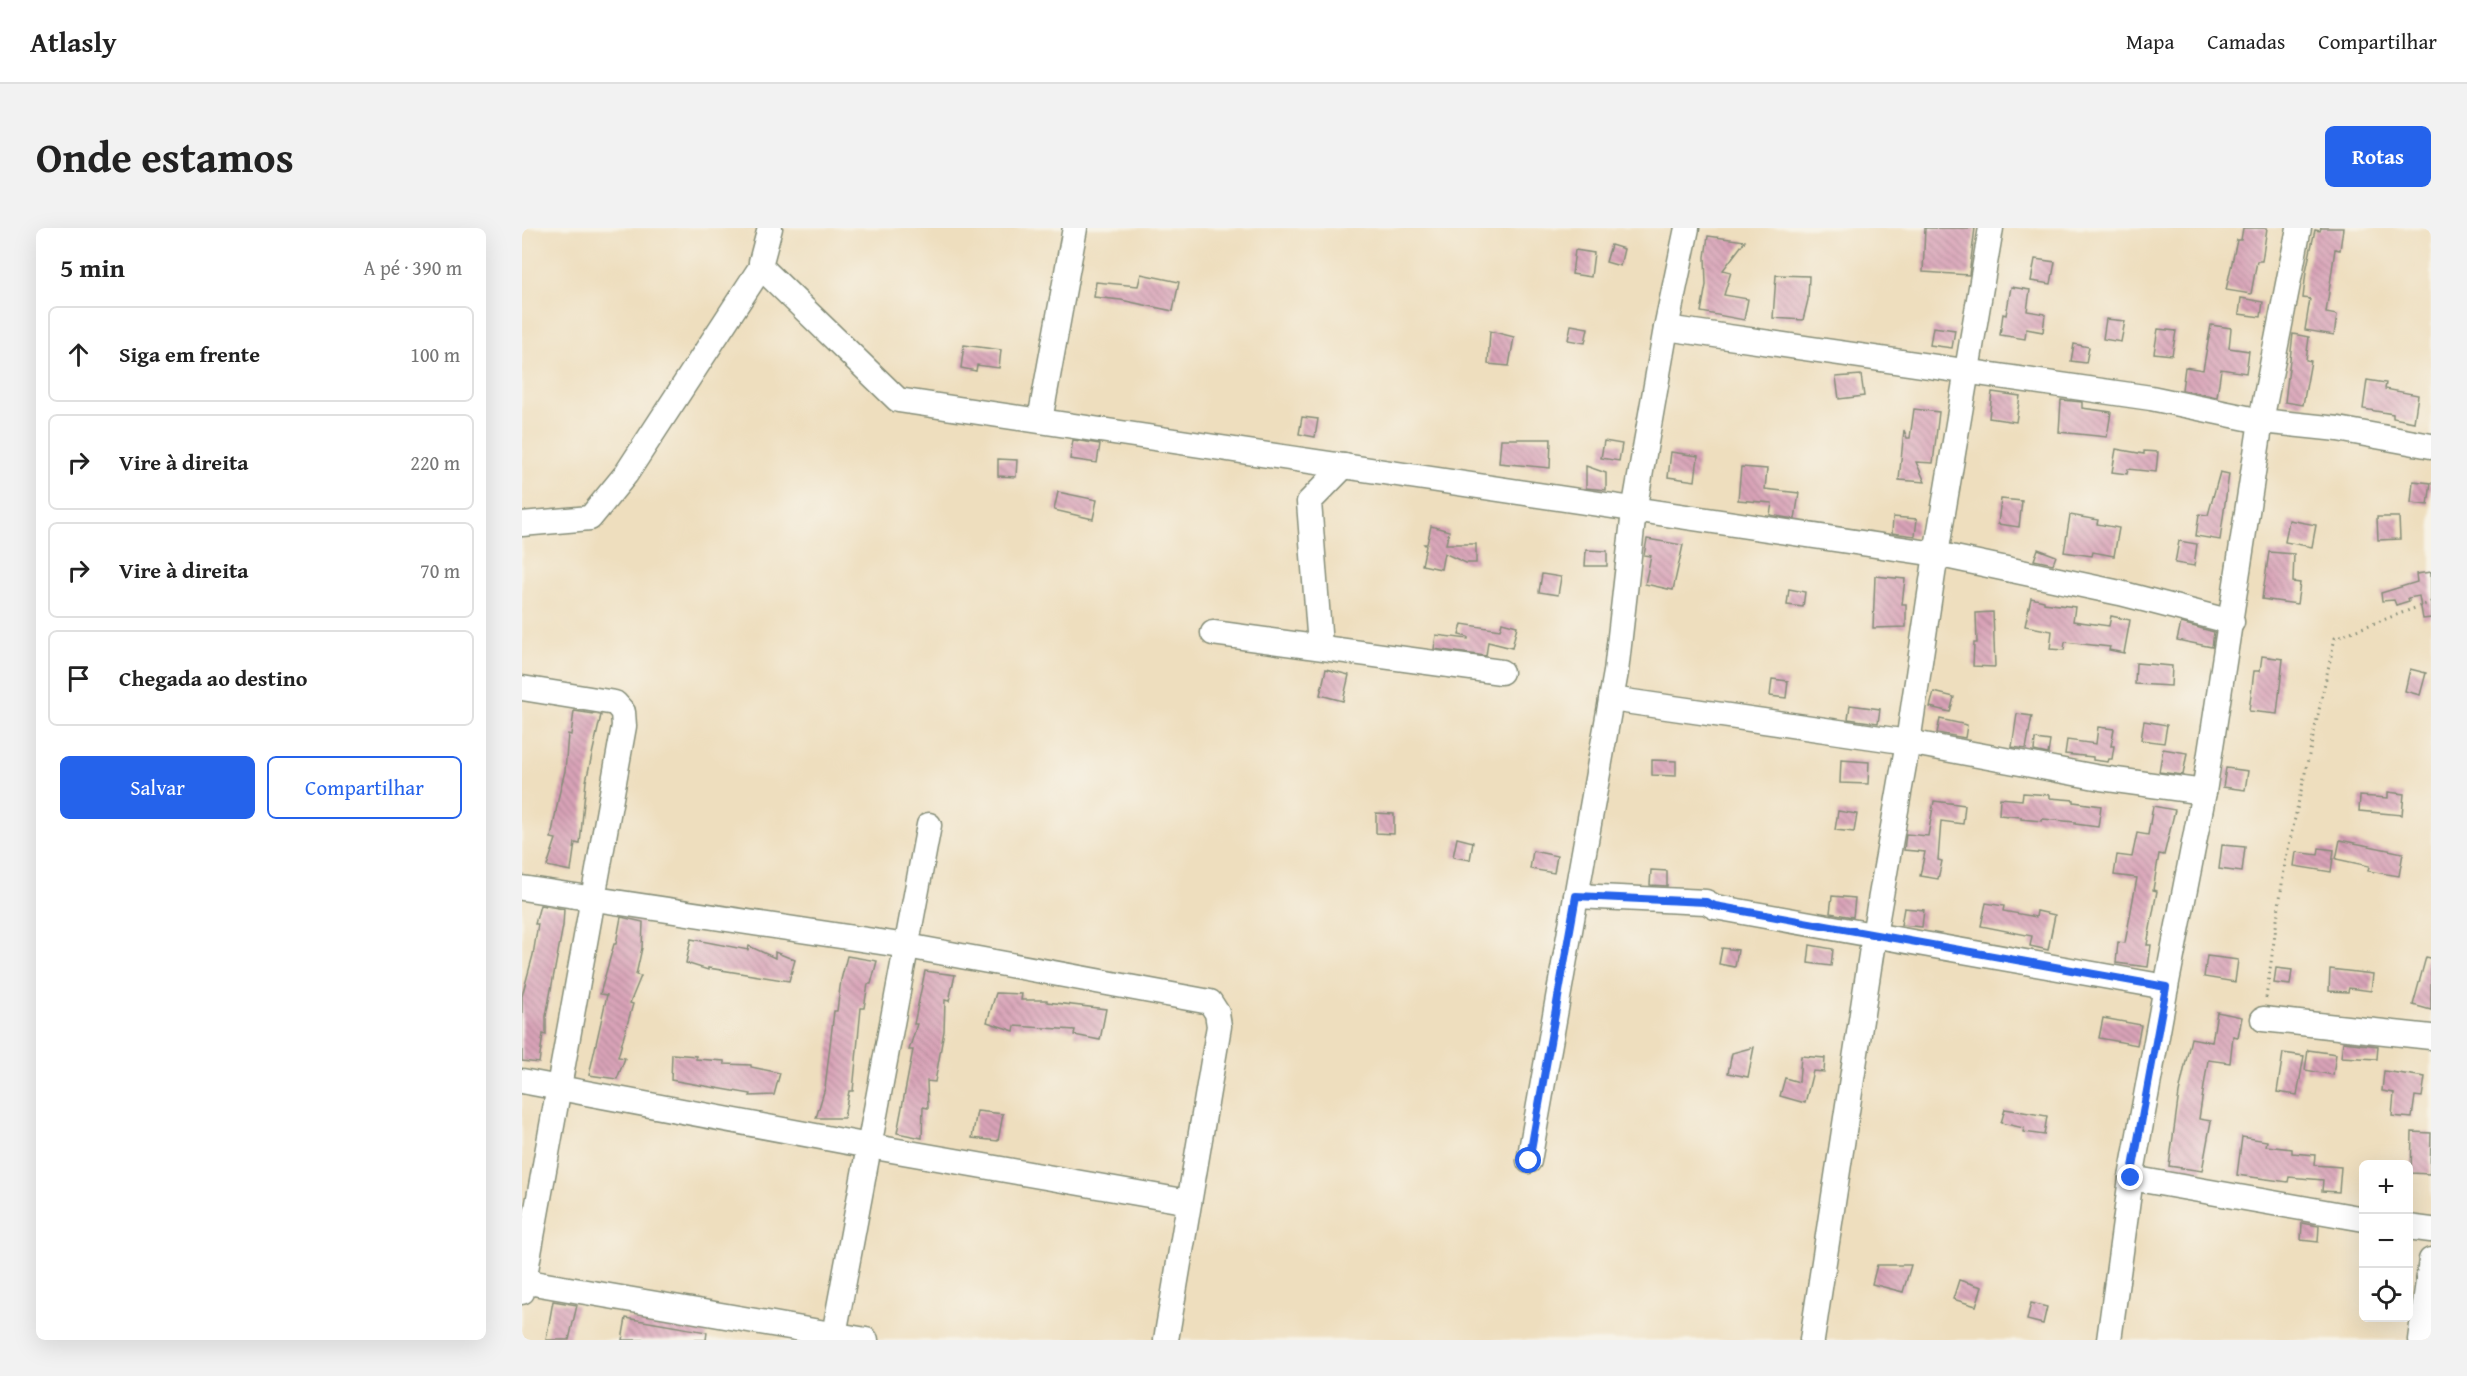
<!DOCTYPE html>
<html lang="pt">
<head>
<meta charset="utf-8">
<style>
  body { margin:0; font-family:"Gentium Book Plus",serif; background:#f2f2f2; color:#222 }
  .controls { position:absolute; right:18px; bottom:18px; display:grid; overflow:hidden; border-radius:9px; box-shadow:0 6px 24px #0002 }
  .controls button { width:54px; height:54px; display:grid; place-items:center; padding:0; border:0; border-bottom:2px solid #e0e0e0; background:#fff; color:#222; font:30px sans-serif }
  .stop { position:absolute; width:18px; height:18px; margin:-14px; border:4px solid #2563eb; border-radius:50%; background:#fff }
  .stop.end { background:#2563eb; border-color:#fff; box-shadow:0 2px 6px #0008 }
  .list { margin:0; padding:0; list-style:none }
  h2 { display:flex; justify-content:space-between; align-items:center; height:78px; margin:0; padding:0 24px; font-size:26px }
  h2 small { font-size:20px; font-weight:400; color:#767676 }
  .list li { display:grid; grid-template-columns:39px 1fr auto; gap:18px; align-items:center; box-sizing:border-box; height:96px; margin:0 12px 12px; padding:0 12px; border:2px solid #e0e0e0; border-radius:9px }
  .list b { display:block; font-size:22px; white-space:nowrap }
  .list em { font-size:20px; font-style:normal; color:#767676 }
  .actions { display:flex; gap:12px; padding:18px 24px }
  .actions a { flex:1; padding:14px 0; border:2px solid #2563eb; border-radius:9px; text-align:center; font-size:21px; color:#2563eb }
  .actions .main { background:#2563eb; color:#fff }
  .icon { flex:none; width:33px; height:33px; fill:none; stroke:currentColor; stroke-width:2; stroke-linecap:round; stroke-linejoin:round }
  .map { position:relative; flex:none; width:1909px; height:1112px; overflow:hidden; border-radius:9px }
  header { display:flex; align-items:center; gap:36px; box-sizing:border-box; height:84px; padding:0 30px; background:#fff; border-bottom:2px solid #e0e0e0 }
  header strong { font-size:28px }
  nav { display:flex; gap:33px; margin-inline-start:auto; font-size:21px }
  .intro { display:flex; align-items:center; justify-content:space-between; box-sizing:border-box; height:144px; padding:0 36px }
  h1 { margin:0; font-size:42px }
  .button { padding:15px 27px; border-radius:9px; background:#2563eb; color:#fff; font-size:21px; font-weight:700 }
  main { display:flex; gap:36px; padding:0 36px }
  aside { flex:1; background:#fff; border-radius:9px; box-shadow:0 6px 24px #0002 }
  .map>svg:first-child { display:block }
  .building { fill:url(#building-back-hatch) }
  .lines { fill:none; stroke-linecap:round; stroke-linejoin:round }
  .minor-casing { stroke:#868e79; stroke-width:27 }
  .path { stroke:#868e79; stroke-width:3; stroke-dasharray:1.5 4.5; stroke-linecap:butt }
  .minor { stroke:#fff; stroke-width:24 }
  .route { stroke:#2563eb; stroke-width:8 }
</style>
</head>
<body>
<header>
<strong>Atlasly</strong>
<nav><a>Mapa</a><a>Camadas</a><a>Compartilhar</a></nav>
</header>
<div class="intro"><h1>Onde estamos</h1><a class="button">Rotas</a></div>
<main>
<aside>
<h2>5 min<small>A pé · 390 m</small></h2>
<ul class="list">
<li><svg class="icon" aria-label="ahead" viewBox="0 0 24 24"><path d="M12 20V5M6 11l6-6 6 6"/></svg><div><b>Siga em frente</b></div><em>100 m</em></li>
<li><svg class="icon" aria-label="right" viewBox="0 0 24 24"><path d="M7 20v-9h11M14 6l5 5-5 5"/></svg><div><b>Vire à direita</b></div><em>220 m</em></li>
<li><svg class="icon" aria-label="right" viewBox="0 0 24 24"><path d="M7 20v-9h11M14 6l5 5-5 5"/></svg><div><b>Vire à direita</b></div><em>70 m</em></li>
<li><svg class="icon" aria-label="arrive" viewBox="0 0 24 24"><path d="M6 21V4h12l-3 4 3 4H6"/></svg><div><b>Chegada ao destino</b></div></li>
</ul>
<div class="actions"><a class="main">Salvar</a><a>Compartilhar</a></div>
</aside>
<div class="map">
<svg width="1909" height="1112" viewBox="0 0 1909 1112">
  <defs>
    <pattern id="building-back-hatch" width="6" height="6" patternUnits="userSpaceOnUse" patternTransform="scale(1.5)"><rect width="6" height="6" fill="#d9a3b8"/><path d="M-1 5l2 2M0 0l6 6M5-1l2 2" fill="none" stroke="#af8696"/></pattern>
  </defs>
  <rect width="100%" height="100%" fill="#f7f3e8"/>
  <filter id="ink" filterUnits="userSpaceOnUse"><feTurbulence type="fractalNoise" baseFrequency=".0167" numOctaves="2"/><feDisplacementMap in="SourceGraphic" scale="12" xChannelSelector="R" yChannelSelector="G"/><feConvolveMatrix kernelMatrix="1 2 1 2 8 2 1 2 1" color-interpolation-filters="sRGB"/></filter>
  <filter id="wash" filterUnits="userSpaceOnUse"><feTurbulence type="fractalNoise" baseFrequency=".008" numOctaves="4" result="noise"/><feDisplacementMap in="SourceGraphic" scale="24" xChannelSelector="R" yChannelSelector="G"/><feGaussianBlur stdDeviation="1.35" result="paint"/><feColorMatrix in="noise" values="0 0 0 0 0 0 0 0 0 0 0 0 0 0 0 0 0 1.4 0 .05"/><feComposite in="paint" operator="in"/></filter>
  <g filter="url(#wash)">
    <rect width="100%" height="100%" fill="#eedebe"/>
    <g id="blocks">
      <!-- building -->
      <g class="building">
        <polygon points="1403,0 1453,0 1447,47 1401,44"/>
        <polygon points="1721,0 1745,0 1740,33 1735,33 1729,66 1704,62 1715,12 1719,12"/>
        <polygon points="1799,0 1821,0 1818,22 1813,21 1804,85 1815,87 1812,107 1783,102 1788,71 1781,70 1784,43 1793,2 1798,3"/>
        <polygon points="1186,8 1223,13 1201,42 1209,44 1202,67 1226,71 1222,92 1179,84 1184,57 1183,29"/>
        <polygon points="1089,17 1102,21 1098,38 1084,34"/>
        <polygon points="1053,22 1072,25 1069,49 1050,46"/>
        <polygon points="1513,31 1533,34 1529,56 1509,53"/>
        <polygon points="619,46 657,54 651,83 599,72 572,69 574,54 616,58"/>
        <polygon points="1254,47 1287,48 1286,72 1281,92 1251,90"/>
        <polygon points="1489,59 1508,62 1505,83 1523,86 1521,104 1504,101 1503,111 1478,107 1481,86 1484,87"/>
        <polygon points="1719,70 1741,74 1739,89 1717,86"/>
        <polygon points="1584,91 1603,93 1599,114 1581,111"/>
        <polygon points="1049,97 1066,100 1063,115 1046,112"/>
        <polygon points="1689,97 1709,100 1707,120 1727,123 1724,145 1699,141 1695,169 1660,162 1663,139 1681,142"/>
        <polygon points="1411,99 1433,102 1430,120 1408,117"/>
        <polygon points="1636,101 1654,103 1650,127 1632,125"/>
        <polygon points="968,103 992,109 987,138 966,136"/>
        <polygon points="1771,106 1787,109 1784,132 1789,133 1781,177 1763,174"/>
        <polygon points="1552,116 1567,119 1564,135 1549,133"/>
        <polygon points="442,117 479,122 477,140 455,137 454,143 439,140"/>
        <polygon points="1339,147 1342,168 1317,171 1314,149"/>
        <polygon points="1845,152 1864,155 1863,161 1896,167 1892,194 1871,190 1871,186 1841,181"/>
        <polygon points="1470,164 1498,168 1494,194 1467,190"/>
        <polygon points="1539,172 1560,174 1560,180 1589,184 1585,209 1537,204"/>
        <polygon points="1392,181 1417,184 1411,235 1394,234 1403,254 1377,252 1382,202 1385,210 1388,210"/>
        <polygon points="780,189 796,191 793,209 777,206"/>
        <polygon points="979,211 1029,211 1028,240 977,235"/>
        <polygon points="551,212 578,216 575,235 548,231"/>
        <polygon points="1082,213 1100,216 1097,233 1079,230"/>
        <polygon points="1594,221 1622,226 1622,223 1636,224 1634,244 1606,241 1605,246 1590,244"/>
        <polygon points="1149,224 1176,228 1173,253 1146,249"/>
        <polygon points="476,231 495,232 494,249 476,248"/>
        <polygon points="1064,238 1084,245 1084,262 1064,260"/>
        <polygon points="1219,239 1245,241 1243,261 1277,265 1273,291 1248,287 1250,275 1216,272"/>
        <polygon points="1698,244 1707,246 1698,312 1674,308 1677,286 1686,287"/>
        <polygon points="1891,253 1909,255 1906,277 1889,275"/>
        <polygon points="536,264 575,272 571,291 532,282"/>
        <polygon points="1479,271 1500,273 1497,299 1476,296"/>
        <polygon points="1548,287 1576,292 1575,296 1597,300 1592,328 1571,324 1570,328 1542,324"/>
        <polygon points="1371,289 1395,291 1393,308 1370,305"/>
        <polygon points="1855,289 1877,289 1878,311 1856,312"/>
        <polygon points="1767,292 1794,297 1790,319 1763,314"/>
        <polygon points="909,298 927,303 924,316 954,316 954,335 944,335 922,325 919,341 900,337 904,318 902,316 905,316"/>
        <polygon points="1125,311 1161,317 1151,362 1123,356 1129,328 1122,327"/>
        <polygon points="1657,313 1675,316 1672,338 1653,335"/>
        <polygon points="1516,321 1534,328 1531,336 1512,332"/>
        <polygon points="1064,322 1085,323 1085,338 1063,338"/>
        <polygon points="1747,324 1772,326 1771,354 1778,355 1775,376 1740,371"/>
        <polygon points="1909,344 1909,390 1901,391 1897,368 1886,370 1887,373 1874,377 1872,372 1860,373 1859,365 1895,354 1894,346"/>
        <polygon points="1020,346 1039,349 1036,367 1017,364"/>
        <polygon points="1353,348 1383,351 1380,376 1384,376 1384,399 1351,400"/>
        <polygon points="1267,361 1283,364 1281,379 1265,377"/>
        <polygon points="1509,370 1522,373 1522,375 1553,379 1551,393 1587,398 1589,388 1608,392 1602,425 1587,422 1588,419 1543,414 1542,422 1528,421 1530,403 1503,398"/>
        <polygon points="1471,384 1473,439 1451,438 1452,415 1455,415 1454,385"/>
        <polygon points="980,394 995,398 990,420 966,414 964,428 912,421 914,407 946,411 946,409 937,407 940,396 978,402"/>
        <polygon points="1659,395 1692,404 1690,419 1655,412"/>
        <polygon points="1740,428 1761,431 1755,486 1727,483 1732,443 1738,443"/>
        <polygon points="1614,435 1650,438 1649,458 1613,456"/>
        <polygon points="804,441 827,447 821,473 798,467"/>
        <polygon points="1888,441 1904,445 1898,467 1883,463"/>
        <polygon points="1250,451 1266,453 1264,470 1248,468"/>
        <polygon points="1412,464 1432,469 1428,484 1408,479"/>
        <polygon points="1328,477 1358,481 1356,495 1326,491"/>
        <polygon points="52,483 79,487 64,553 58,616 53,615 49,643 25,638 34,611 29,610 37,567 43,543 46,506 49,507"/>
        <polygon points="1495,486 1510,488 1504,521 1490,519"/>
        <polygon points="1418,491 1445,497 1443,510 1415,505"/>
        <polygon points="1622,493 1645,497 1642,515 1619,512"/>
        <polygon points="1576,499 1592,501 1589,518 1592,518 1590,531 1587,531 1586,534 1571,532 1571,529 1543,526 1545,512 1574,516"/>
        <polygon points="1513,511 1528,513 1526,526 1512,523"/>
        <polygon points="1641,521 1665,525 1661,547 1637,544"/>
        <polygon points="1130,532 1154,533 1154,548 1130,547"/>
        <polygon points="1319,532 1347,534 1346,556 1318,555"/>
        <polygon points="1704,540 1726,543 1723,562 1701,559"/>
        <polygon points="1866,564 1882,566 1880,587 1837,583 1838,568 1866,570"/>
        <polygon points="1501,565 1528,567 1528,570 1552,572 1552,574 1579,578 1576,599 1553,596 1553,594 1521,591 1520,593 1499,591 1499,589 1477,587 1478,570 1500,572"/>
        <polygon points="1412,573 1443,577 1441,596 1419,593 1416,632 1420,633 1416,651 1398,648 1403,624 1382,622 1384,606 1406,608"/>
        <polygon points="1631,578 1653,582 1642,627 1637,626 1631,662 1635,663 1625,717 1629,717 1626,739 1594,735 1596,714 1603,715 1615,650 1592,647 1595,627 1610,629 1615,605 1626,607"/>
        <polygon points="1316,583 1335,586 1332,604 1313,602"/>
        <polygon points="854,585 872,586 872,606 854,605"/>
        <polygon points="935,610 951,614 948,632 931,629"/>
        <polygon points="1818,612 1881,625 1877,648 1846,643 1847,638 1814,631"/>
        <polygon points="1700,617 1723,619 1720,644 1697,641"/>
        <polygon points="1797,620 1812,622 1809,644 1772,638 1774,624 1796,627"/>
        <polygon points="1011,623 1035,628 1032,645 1008,641"/>
        <polygon points="1129,642 1145,643 1145,658 1128,657"/>
        <polygon points="1310,668 1333,670 1331,689 1308,685"/>
        <polygon points="1464,675 1482,678 1481,683 1514,689 1515,683 1533,687 1526,722 1508,718 1510,708 1459,698"/>
        <polygon points="18,677 42,681 41,698 24,788 24,807 21,806 17,835 0,833 0,768 11,727 16,696 13,696"/>
        <polygon points="1382,680 1402,682 1400,699 1379,697"/>
        <polygon points="99,689 121,694 120,720 114,747 119,748 108,775 111,776 96,829 103,830 95,851 67,847 85,767 78,766 92,716 94,716"/>
        <polygon points="169,711 226,722 227,718 253,730 253,724 273,732 267,753 186,740 186,742 164,735"/>
        <polygon points="1288,717 1311,721 1309,738 1286,735"/>
        <polygon points="1200,720 1216,722 1213,739 1197,736"/>
        <polygon points="325,728 355,733 349,756 346,756 342,780 339,780 331,863 327,863 322,890 294,890 303,860 312,783 315,783 319,752"/>
        <polygon points="1685,728 1716,732 1713,754 1682,749"/>
        <polygon points="1904,729 1909,730 1909,782 1891,777"/>
        <polygon points="1754,740 1770,742 1768,757 1752,755"/>
        <polygon points="1808,741 1851,746 1849,763 1827,760 1826,764 1807,763"/>
        <polygon points="403,743 433,747 427,773 423,772 422,803 413,854 405,853 406,880 401,879 400,910 375,905 391,822 387,822 395,796 392,796"/>
        <polygon points="474,765 500,766 499,772 525,772 525,774 584,781 578,812 552,807 553,802 493,798 492,803 465,794"/>
        <polygon points="1695,784 1720,789 1716,809 1711,808 1708,835 1686,832 1677,891 1689,893 1680,943 1647,938 1657,865 1669,810 1690,814"/>
        <polygon points="1581,790 1619,797 1615,817 1577,810"/>
        <polygon points="1821,814 1856,818 1855,831 1819,829"/>
        <polygon points="1232,819 1226,849 1206,845 1210,825"/>
        <polygon points="1786,822 1814,826 1811,847 1783,842"/>
        <polygon points="1761,825 1782,828 1775,867 1755,864"/>
        <polygon points="150,826 174,828 174,831 202,833 202,836 229,837 229,839 258,845 252,867 228,868 229,866 149,852"/>
        <polygon points="1279,828 1303,830 1302,844 1291,843 1283,875 1258,868 1263,850 1277,854"/>
        <polygon points="1862,843 1903,849 1900,869 1893,868 1890,890 1870,888 1872,865 1860,863"/>
        <polygon points="1483,881 1525,888 1522,907 1501,904 1502,900 1479,895"/>
        <polygon points="455,883 481,886 476,913 450,910"/>
        <polygon points="1890,904 1909,905 1908,946 1889,945"/>
        <polygon points="1720,909 1745,913 1744,918 1770,921 1770,925 1793,927 1792,937 1819,939 1817,964 1800,963 1801,952 1767,949 1766,954 1715,947"/>
        <polygon points="1780,995 1797,998 1796,1014 1779,1012"/>
        <polygon points="1355,1037 1389,1037 1381,1064 1350,1056"/>
        <polygon points="1437,1052 1460,1059 1454,1078 1431,1071"/>
        <polygon points="31,1073 55,1077 47,1112 24,1112"/>
        <polygon points="1509,1075 1525,1079 1521,1096 1505,1092"/>
        <polygon points="104,1090 185,1104 184,1112 100,1112"/>
      </g>
    </g>
  </g>
  <g filter="url(#ink)">
    <use href="#blocks" fill-opacity="0" stroke="#868e79" stroke-width="1.5"/>
    <g class="lines">
      <!-- minor casing -->
      <g class="minor-casing">
        <g id="minor">
          <polyline points="240,43 239,34 248,0"/>
          <polyline points="1144,100 1629,170 1739,193 1816,201 1909,218"/>
          <polyline points="518,192 553,0"/>
          <polyline points="0,296 68,290 104,246 239,39 376,172 1414,326 1598,365 1710,394"/>
          <polyline points="691,405 979,444"/>
          <polyline points="798,418 787,274 822,238"/>
          <polyline points="0,460 93,475 101,484 102,498 0,1064"/>
          <polyline points="1089,471 1386,514 1579,550 1682,564"/>
          <polyline points="0,660 385,718 688,774 695,785 697,798 644,1112"/>
          <polyline points="1054,668 1184,674 1193,679 1644,759"/>
          <polyline points="1741,791 1909,809"/>
          <polyline points="0,853 347,918 667,974"/>
          <polyline points="1007,933 1094,444 1112,283 1144,100 1165,0"/>
          <polyline points="1609,950 1842,991"/>
          <polyline points="1886,999 1909,1002"/>
          <polyline points="0,1053 344,1112"/>
          <polyline points="311,1112 407,597"/>
          <polyline points="1290,1112 1352,707 1386,514 1414,326 1469,0"/>
          <polyline points="1587,1112 1609,950 1644,759 1682,564 1739,193 1777,0"/>
          <polyline points="1898,1112 1909,1032"/>
        </g>
      </g>
      <!-- path -->
      <polyline class="path" points="1744,770 1763,635 1813,410 1909,374"/>
      <!-- minor -->
      <use href="#minor" class="minor"/>
    </g>
  </g>
  <g class="lines" filter="url(#ink)">
    <!-- route -->
    <polyline class="route" points="1007,933 1054,668 1184,674 1193,678 1644,759 1609,950"/>
  </g>
</svg>
<div class="controls">
<button>+</button>
<button>−</button>
<button><svg class="icon" aria-label="locate" viewBox="0 0 24 24"><circle cx="12" cy="12" r="6"/><path d="M12 2v4M12 18v4M2 12h4M18 12h4"/></svg></button>
</div>
<div class="stop" style="left:1007px;top:933px"></div>
<div class="stop end" style="left:1609px;top:950px"></div>
</div>
</main>
</body>
</html>
